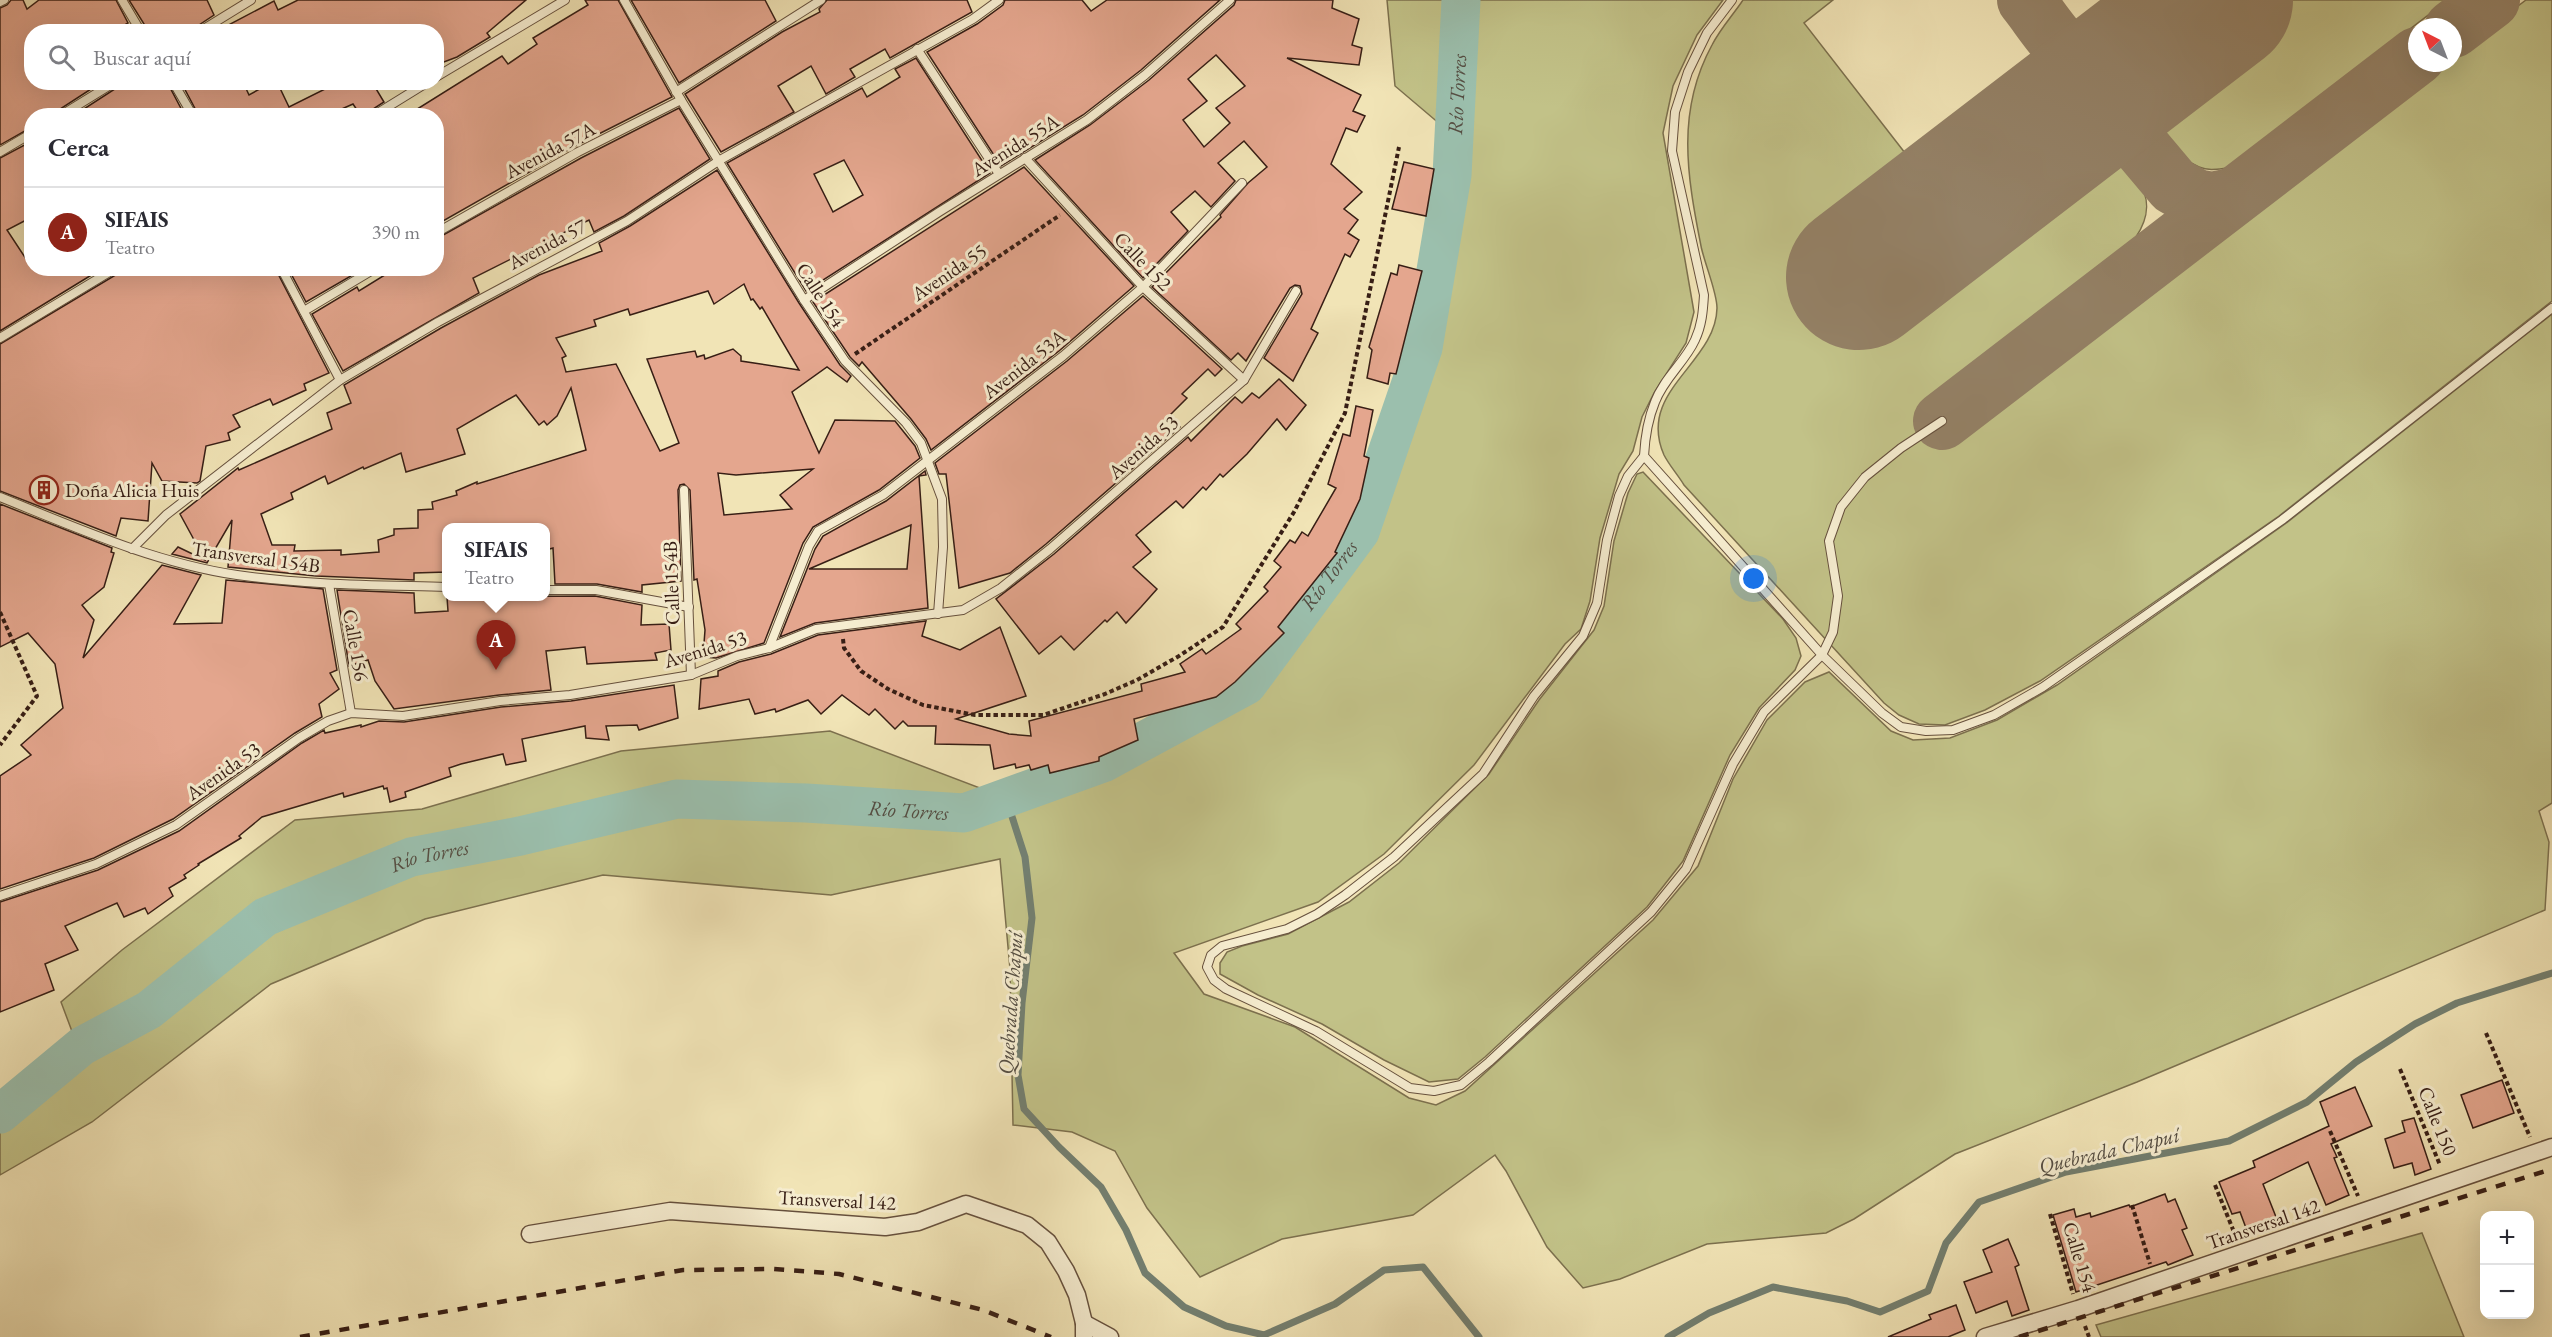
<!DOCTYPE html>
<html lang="es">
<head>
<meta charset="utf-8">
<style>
  body { margin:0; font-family:"EB Garamond",serif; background:#f7f7f7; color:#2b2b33 }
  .controls { position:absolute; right:18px; bottom:18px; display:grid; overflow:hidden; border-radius:12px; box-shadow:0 6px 24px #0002 }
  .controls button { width:54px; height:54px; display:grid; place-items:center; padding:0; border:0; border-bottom:2px solid #e1e1e2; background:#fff; color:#2b2b33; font:30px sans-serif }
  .compass { position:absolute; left:2408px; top:18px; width:54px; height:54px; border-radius:50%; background:#fff; box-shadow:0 6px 24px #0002; rotate:318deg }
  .you { position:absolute; left:1754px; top:579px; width:21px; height:21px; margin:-15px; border:4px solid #fff; border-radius:50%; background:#1a73e8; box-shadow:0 0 0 9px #1a73e833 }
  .badge { display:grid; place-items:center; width:39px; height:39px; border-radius:50%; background:#8f2418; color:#fff; font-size:20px; font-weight:700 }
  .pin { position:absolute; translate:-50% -50px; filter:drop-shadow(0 2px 3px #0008) }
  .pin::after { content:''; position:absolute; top:32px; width:21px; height:18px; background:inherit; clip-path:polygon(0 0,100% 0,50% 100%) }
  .popup { position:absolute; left:442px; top:523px; width:108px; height:78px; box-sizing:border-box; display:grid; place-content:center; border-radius:12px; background:#fff; filter:drop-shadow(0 2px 4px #0005); font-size:20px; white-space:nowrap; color:#7c7c81 }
  .popup b { font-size:22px; color:#2b2b33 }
  .popup::after { content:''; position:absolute; left:50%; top:100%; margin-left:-12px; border:12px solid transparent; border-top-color:#fff }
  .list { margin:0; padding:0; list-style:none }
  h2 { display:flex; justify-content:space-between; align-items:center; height:78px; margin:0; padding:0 24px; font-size:26px }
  h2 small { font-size:20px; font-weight:400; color:#7c7c81 }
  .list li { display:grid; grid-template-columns:39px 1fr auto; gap:18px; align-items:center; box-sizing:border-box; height:90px; padding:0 24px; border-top:2px solid #e1e1e2 }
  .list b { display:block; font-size:22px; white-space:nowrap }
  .list p { margin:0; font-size:20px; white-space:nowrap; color:#7c7c81 }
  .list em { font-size:20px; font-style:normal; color:#7c7c81 }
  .icon { flex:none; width:33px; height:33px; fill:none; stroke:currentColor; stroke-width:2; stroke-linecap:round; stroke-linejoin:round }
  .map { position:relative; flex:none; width:2552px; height:1337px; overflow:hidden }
  .search { position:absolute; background:#fff; box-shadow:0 6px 24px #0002; left:24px; top:24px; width:420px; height:66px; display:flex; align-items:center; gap:15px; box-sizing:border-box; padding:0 21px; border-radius:24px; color:#7c7c81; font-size:22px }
  .panel { position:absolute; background:#fff; box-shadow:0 6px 24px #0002; left:24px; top:108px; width:420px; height:168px; border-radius:24px }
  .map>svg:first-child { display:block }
  .green { fill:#c2c288; stroke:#7c704e; stroke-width:1.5 }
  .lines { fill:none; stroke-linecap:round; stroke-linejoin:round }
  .stream { stroke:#737f70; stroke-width:7 }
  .river { stroke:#9bbfad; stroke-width:39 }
  .taxiway { stroke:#948166; stroke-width:58 }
  .runway { stroke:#948166; stroke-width:146 }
  .building { fill:#e4a68e; stroke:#371e15; stroke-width:1.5; fill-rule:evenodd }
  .service-casing { stroke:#66503d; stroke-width:10 }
  .minor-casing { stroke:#66503d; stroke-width:19 }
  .path { stroke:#371e15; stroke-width:4; stroke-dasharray:4.5 3; stroke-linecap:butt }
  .service { stroke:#f6edd0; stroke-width:8 }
  .minor { stroke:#f6edd0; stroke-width:16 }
  .rail { stroke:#371e15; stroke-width:4.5; stroke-dasharray:10 10; stroke-linecap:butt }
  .labels { text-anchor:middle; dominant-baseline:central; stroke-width:6; stroke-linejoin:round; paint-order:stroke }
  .street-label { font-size:20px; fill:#371e15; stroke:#f6edd0 }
  .poi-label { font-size:20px; fill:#371e15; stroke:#f6edd0; text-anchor:start }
  .water-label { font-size:21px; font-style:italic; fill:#554e43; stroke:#f6edd0 }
</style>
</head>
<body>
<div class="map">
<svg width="2552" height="1337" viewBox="0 0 2552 1337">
  <rect width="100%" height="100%" fill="#f1e4b6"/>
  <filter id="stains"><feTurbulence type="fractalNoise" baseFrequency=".00333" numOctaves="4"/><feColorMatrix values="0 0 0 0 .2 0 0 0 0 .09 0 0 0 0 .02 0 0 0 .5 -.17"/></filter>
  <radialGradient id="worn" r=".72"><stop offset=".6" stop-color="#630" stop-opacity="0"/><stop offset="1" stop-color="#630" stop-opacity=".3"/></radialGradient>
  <!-- green -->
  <g class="green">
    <polygon points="1387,0 1723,0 1697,35 1673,86 1663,133 1694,312 1686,343 1654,393 1642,417 1633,451 1619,474 1600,538 1590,601 1581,629 1565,644 1474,765 1384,854 1318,902 1174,953 1204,994 1295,1027 1409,1098 1436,1105 1465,1091 1653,920 1698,866 1733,779 1767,720 1805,682 1829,672 1891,731 1913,740 1950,738 1997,720 2057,685 2285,524 2552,314 2552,803 2539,811 2549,842 2545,910 2137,1082 1955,1154 1854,1219 1826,1233 1707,1244 1620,1279 1583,1288 1547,1247 1506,1171 1495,1155 1413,1215 1282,1239 1200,1277 1147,1208 1115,1151 1072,1132 1013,1125 1010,969 1000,859 831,895 603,875 425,919 271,984 92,1122 0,1175 0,1091 73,1034 61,1002 122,950 295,820 422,809 621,751 830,731 1006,798 1103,763 1247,685 1360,532 1423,348 1452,175 1454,136 1395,86"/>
    <path d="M1743 0H1833L1804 23 1919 171 1797 270 1854 333 2068 168 2089 155C2132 162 2164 195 2136 237L1930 398 1928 403 1949 434 1957 435 2443 63H2453V55L2526 0H2552V301L2279 516 2040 681 1985 710 1945 725 1919 724 1899 715 1884 703 1684 485C1678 475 1669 465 1664 455 1636 391 1716 364 1717 308 1717 292 1704 262 1701 246 1687 175 1676 111 1712 45 1720 29 1733 15 1743 0Z"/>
    <path d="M2289 0H2448L2228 168C2218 169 2209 171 2199 167 2177 158 2154 126 2164 101 2166 96 2173 91 2176 86Z"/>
    <polygon points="1643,472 1783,619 1796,638 1801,656 1795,670 1759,708 1730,755 1683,861 1647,907 1485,1057 1458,1079 1429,1082 1384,1060 1322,1024 1258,995 1220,974 1220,963 1227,952 1242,946 1288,934 1349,902 1399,863 1489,774 1539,700 1594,630 1604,606 1614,541 1628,493 1637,474"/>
    <polygon points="2422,1233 2464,1337 2101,1337 2096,1325"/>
  </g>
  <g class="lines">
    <!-- stream -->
    <g class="stream">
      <polyline points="1006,798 1025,857 1032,918 1022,1003 1018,1075 1024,1109 1059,1147 1101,1187 1126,1230 1145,1273 1184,1307 1226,1326 1264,1335 1335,1304 1384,1270 1423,1267 1479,1337"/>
      <polyline points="1668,1337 1709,1313 1773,1287 1847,1301 1880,1312 1928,1291 1946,1243 1979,1202 2066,1172 2229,1141 2307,1102 2356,1062 2415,1024 2457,1003 2552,973"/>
    </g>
    <!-- river -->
    <path class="river" id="s1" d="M0 1114 82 1046 149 1010 265 917 411 857 520 836 677 799 806 803 964 813 1103 763 1247 685 1360 532 1423 348 1452 175 1461 0"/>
    <!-- taxiway -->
    <g class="taxiway">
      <path d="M2026 0C2048 27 2070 71 2109 70 2119 69 2131 64 2141 61"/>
      <polyline points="2453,29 2491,0"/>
      <polyline points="2141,61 2129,75 2123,88 2121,102 2126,129 2174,186 2196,198 2212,201 2232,197"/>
      <path d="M2062 121C2086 114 2105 113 2126 129"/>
      <polyline points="1942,421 2417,56"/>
    </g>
    <!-- runway -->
    <polyline class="runway" points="1859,277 2220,0"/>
  </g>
  <!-- building -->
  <g class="building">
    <polygon points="11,0 23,0 27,9 39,0 116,0 128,23 113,32 32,32 32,82 102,82 57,111 54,116 32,116 32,127 0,145 0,8 7,5"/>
    <polygon points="129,0 207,0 214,15 196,27 193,32 149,32"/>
    <polygon points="298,0 526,0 487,33 490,37 457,57 436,65 436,32 212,32 220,27 221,29 274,1 278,10"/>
    <polygon points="585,0 618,0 672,97 575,146 436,225 436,116 406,116 502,56 508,64 537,44 533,38 588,5"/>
    <polygon points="631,0 765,0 776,21 679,83"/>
    <polygon points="827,0 967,0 972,12 890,58 885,49 850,69 855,77 826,94 811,66 778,86 794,112 721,152 685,94 782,32 820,12 819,9"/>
    <polygon points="1005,0 1082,0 1091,11 1107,0 1220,0 1141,70 1083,115 1001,166 927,52 977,24 1003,5"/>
    <path d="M1236 0H1333L1332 8 1359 19 1352 45 1362 48 1359 65 1287 58 1361 95 1353 111 1365 116 1357 132 1346 128 1331 164 1362 192 1344 209 1358 220 1348 233 1359 240 1350 257 1345 254 1311 329 1318 333 1293 381 1264 358 1302 294 1300 286 1295 285 1290 288 1246 361 1238 353 1231 360 1152 287 1221 217 1220 215 1248 183 1267 167 1244 141 1218 163 1235 181 1211 207 1195 191 1171 212 1188 231 1143 278 1035 160 1090 125 1149 80 1234 5ZM1216 55 1245 86 1216 108 1230 123 1204 147 1183 120 1207 101 1188 79Z"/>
    <path d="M916 58 990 173 806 291 727 163 862 88 867 97 900 77 895 69ZM844 160 863 195 833 212 814 174Z"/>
    <polygon points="121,82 167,82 185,116 73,116 118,87"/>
    <polygon points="181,82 243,82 249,95 272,82 277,82 289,107 339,82 372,82 384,102 370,111 367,116 361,116 353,104 326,116 199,116"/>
    <polygon points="679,108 710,159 624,216 594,232 589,220 473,278 479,293 343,371 312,314 357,287 359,291 396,268 436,268 436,239 581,158"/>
    <polygon points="32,141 32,217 7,230 32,268 103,268 0,331 0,158"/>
    <polygon points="1404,162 1434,169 1426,216 1392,209"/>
    <polygon points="1024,167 1134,286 1059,351 931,450 926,439 911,419 862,362 859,366 850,357 813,302"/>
    <path d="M717 170 799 303 840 365 851 376 847 382 827 367 792 392 819 453 835 420 895 421 915 446 920 458 879 490 813 527 803 543 764 643 716 658 703 657 705 630 697 579 694 580 690 490 684 484 680 485 678 490 681 581 642 585V592L597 584H555L553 548 546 550V528H447V572L414 573V580L316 576 228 567 232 520 207 563 172 554 178 547 205 560 180 514 238 468 239 470 332 429 327 413 351 403 344 385 441 328 539 275 602 251 599 243 630 226ZM744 284 751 300 753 299 760 309 762 307 799 370 741 361V356L733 349 705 359 704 355 697 357 695 351 647 359 679 443 660 451 616 364 566 372 562 358 566 356 556 338 596 326 594 320 628 309 630 315 708 291 714 304ZM571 388 586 450 477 484V482L456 491 457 495 432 502 433 509 418 510V528L394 529V535L378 540 379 552 341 555V550L294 551 295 545H272L261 514 293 499 291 493 325 476 328 484 363 467 364 469 401 453 406 472 465 454 457 429 516 395 539 425 544 421 547 425 557 416ZM813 469 780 495 792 509 724 515 718 473 736 475Z"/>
    <polygon points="1399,265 1422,271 1396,374 1390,373 1388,384 1367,378 1372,350 1369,347 1391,273 1397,275"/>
    <polygon points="122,268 275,268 329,373 304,384 306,390 273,405 270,399 233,415 240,427 228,433 230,440 206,446 200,481 197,483 162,481 152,463 148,521 121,518 116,536 0,491 0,344 119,273"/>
    <polygon points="288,268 347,268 351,276 306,302"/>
    <polygon points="1143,296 1222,369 1215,376 1208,369 1182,394 1187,398 1170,415 1180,427 1046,544 1010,573 959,588 946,474 939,474 935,463 1067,361"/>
    <polygon points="1279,379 1306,405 1286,430 1277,419 1247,454 1223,477 1220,474 1206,490 1203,487 1183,508 1176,501 1136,535 1151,552 1133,567 1157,589 1141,607 1126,623 1117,612 1107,622 1105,620 1074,650 1061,636 1039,654 996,599 1054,554 1188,437 1191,441 1235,397 1242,403 1252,393 1259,398"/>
    <polygon points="1356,406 1373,410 1364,456 1369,458 1360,499 1335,552 1337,553 1278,627 1284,633 1235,682 1216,697 1134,719 1138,740 1099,757 1099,761 1050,773 1048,765 1031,770 1029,765 1016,768 1015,764 994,769 990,745 935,744 936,726 908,726 903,721 895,729 875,709 869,715 842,695 821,714 808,700 776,712 775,709 755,714 749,699 699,709 701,679 718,676 718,671 739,662 771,654 818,635 926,621 922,636 960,650 1000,627 1026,696 956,719 1009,734 1031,736 1029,721 1142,691 1141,684 1185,672 1180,664 1202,649 1206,654 1241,629 1236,624 1268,591 1264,587 1281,567 1274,561 1290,540 1295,543 1302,532 1308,536 1336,488 1328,484 1343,434 1350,436"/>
    <path d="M925 471 926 475 919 476 928 608 815 623 780 637 815 549 823 536 886 501ZM911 525 907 569H809Z"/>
    <polygon points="0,504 112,548 111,552 114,553 104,587 82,605 94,620 83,658 162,565 201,575 174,624 222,623 226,580 323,589 337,670 330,673 339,689 319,704 322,717 295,733 173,819 94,858 0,889 0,776 31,755 21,745 63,708 55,664 28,633 0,647"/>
    <polygon points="337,590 414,593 415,613 448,611 447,597 595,596 642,605 641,625 669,624 671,650 655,653 657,660 587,664 585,647 546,651 551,690 499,695 394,709 375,681 368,660 349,666"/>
    <polygon points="674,685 678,718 639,730 637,725 606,726 609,740 586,738 585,726 522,739 526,761 506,765 503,754 461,764 449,768 451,776 405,792 406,797 390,802 387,788 384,789 383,786 344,797 343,793 262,817 239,836 241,838 198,864 199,865 184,875 186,878 169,888 173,896 148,914 145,908 124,917 117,903 65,926 78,950 45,964 54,990 0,1012 0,902 98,870 179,831 302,743 324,730 325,733 361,725 361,727 379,721 404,722 501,707 571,701"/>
    <polygon points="2502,1080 2514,1113 2473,1128 2461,1095"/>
    <polygon points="2355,1087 2372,1126 2331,1144 2337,1157 2334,1158 2349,1195 2326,1205 2308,1162 2263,1184 2276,1217 2273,1219 2276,1225 2249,1236 2240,1212 2232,1214 2219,1182 2255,1167 2253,1161 2329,1126 2320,1102"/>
    <polygon points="2414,1118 2431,1169 2415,1175 2412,1163 2394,1168 2385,1139 2405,1132 2402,1121"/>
    <polygon points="2165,1194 2168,1202 2175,1199 2187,1228 2182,1230 2193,1255 2168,1265 2166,1262 2076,1292 2053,1215 2074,1209 2076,1217 2090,1213 2091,1217 2129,1205 2130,1207"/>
    <polygon points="2008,1239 2019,1265 2015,1267 2029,1310 2012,1316 2007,1301 1976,1313 1964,1282 1992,1272 1983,1250"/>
    <polygon points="1956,1305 1965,1330 1948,1337 1888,1337 1931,1319 1929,1315"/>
  </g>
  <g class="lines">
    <!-- service casing -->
    <g class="service-casing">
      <g id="service">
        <polyline points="122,0 141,32"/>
        <polyline points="624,0 681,100 804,300 845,361 906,423 921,443 942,499 943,547 938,614"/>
        <path d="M1732 0 1707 33 1688 72 1675 112 1672 151 1704 295C1703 311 1702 325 1695 340 1685 362 1664 378 1655 402 1648 419 1645 437 1644 456L1822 655 1882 713 1901 727 1926 731 1953 730 1994 715 2043 687 2282 520 2552 308"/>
        <polyline points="0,2 4,0"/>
        <polyline points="199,32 251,0"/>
        <polyline points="917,49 999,174"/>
        <polyline points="436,77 565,0"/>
        <polyline points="173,82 193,116"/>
        <polyline points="676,92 821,0"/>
        <polyline points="60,116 115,82"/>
        <polyline points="373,116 428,82"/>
        <polyline points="0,152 32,133"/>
        <polyline points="1025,158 1143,287 1244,380"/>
        <polyline points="436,233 578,152 681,100"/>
        <polyline points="281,268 340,380"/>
        <polyline points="804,300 939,212 1087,120 1145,75 1230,0"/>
        <polyline points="304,311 376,268"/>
        <polyline points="0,338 116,268"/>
        <polyline points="1644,456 1628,476 1619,496 1607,540 1597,603 1583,636 1534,696 1483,774 1394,857 1345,895 1317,914 1287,929 1222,946 1211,955 1207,967 1214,980 1226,989 1316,1031 1410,1088 1434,1091 1461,1085 1489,1062 1651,912 1686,869 1733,764 1764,712 1822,655 1833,632 1838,596 1829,541 1841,507 1865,477 1901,448 1942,421"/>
        <polyline points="684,490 691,675"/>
        <path d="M0 497C77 528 155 563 237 575 306 585 377 585 446 587"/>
        <polyline points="132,549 166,515 340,380 438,322 627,221 720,160 973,19 999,0"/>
        <polyline points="329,584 351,713"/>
        <polyline points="546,590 596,590 689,607"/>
        <polyline points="769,648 809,546 818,531 883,495 1063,356 1143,287 1242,183"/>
        <polyline points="0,896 96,864 176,825 299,738 328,721 351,713 403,716 500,701 570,695 691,675 737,656 769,648 816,629 963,610 1001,588 1050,549 1244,380 1296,291"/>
      </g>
    </g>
    <!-- minor casing -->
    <g class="minor-casing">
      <g id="minor">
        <polyline points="530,1234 670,1211 885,1227 918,1222 966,1204 1027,1225 1048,1242 1066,1271 1077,1295 1084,1323 1084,1337"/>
        <polyline points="1084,1323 1110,1337"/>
        <polyline points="1985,1337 2078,1309 2552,1147"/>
      </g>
    </g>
    <!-- path -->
    <g class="path">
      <polyline points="855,354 1060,215"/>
      <polyline points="0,612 37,696 0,745"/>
      <polyline points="843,639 844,648 861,671 888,689 923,705 975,715 1043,715 1105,694 1137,680 1179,656 1223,627 1294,512 1345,413 1399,147"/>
      <polyline points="2486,1033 2530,1137"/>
      <polyline points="2400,1069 2440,1165"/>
      <polyline points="2330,1131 2358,1196"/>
      <polyline points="2215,1185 2236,1237"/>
      <polyline points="2132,1205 2150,1264"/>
      <polyline points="2050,1214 2073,1294"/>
      <polyline points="2085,1326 2089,1337"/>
    </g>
    <!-- service -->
    <use href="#service" class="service"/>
    <!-- minor -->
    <use href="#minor" class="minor"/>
    <!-- rail -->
    <g class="rail">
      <polyline points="300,1337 683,1270 773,1269 839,1274 983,1310 1051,1337"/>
      <polyline points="2019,1337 2552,1169"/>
    </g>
  </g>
  <!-- icons -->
  <defs>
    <g id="building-ring" transform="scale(1.5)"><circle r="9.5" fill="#f6edd0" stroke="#8f2418" stroke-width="1.5"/><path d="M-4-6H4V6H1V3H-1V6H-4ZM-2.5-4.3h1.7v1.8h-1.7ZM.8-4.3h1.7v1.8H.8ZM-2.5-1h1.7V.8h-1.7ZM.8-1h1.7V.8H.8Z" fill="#8f2418"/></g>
  </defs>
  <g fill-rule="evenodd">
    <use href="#building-ring" x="44" y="490"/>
  </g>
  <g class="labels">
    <!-- street labels -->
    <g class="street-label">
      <text transform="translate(1015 145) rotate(-32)">Avenida 55A</text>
      <text transform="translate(550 150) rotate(-28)">Avenida 57A</text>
      <text transform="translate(547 244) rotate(-28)">Avenida 57</text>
      <text transform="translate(1143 261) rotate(46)">Calle 152</text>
      <text transform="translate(949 272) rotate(-34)">Avenida 55</text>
      <text transform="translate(821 295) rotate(57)">Calle 154</text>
      <text transform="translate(1024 364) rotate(-38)">Avenida 53A</text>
      <text transform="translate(1143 447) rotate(-41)">Avenida 53</text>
      <text transform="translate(256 557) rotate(8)">Transversal 154B</text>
      <text transform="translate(671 583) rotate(-92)">Calle 154B</text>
      <text transform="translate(356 645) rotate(80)">Calle 156</text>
      <text transform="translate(705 649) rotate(-17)">Avenida 53</text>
      <text transform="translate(223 771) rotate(-35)">Avenida 53</text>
      <text transform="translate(2438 1121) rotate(68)">Calle 150</text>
      <text transform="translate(837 1200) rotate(3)">Transversal 142</text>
      <text transform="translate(2263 1224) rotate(-19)">Transversal 142</text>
      <text transform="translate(2080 1257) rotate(73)">Calle 154</text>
    </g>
    <!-- poi labels -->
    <g class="poi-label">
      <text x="65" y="490">Doña Alicia Huis</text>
    </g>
    <!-- water labels -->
    <g class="water-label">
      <text stroke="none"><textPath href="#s1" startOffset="2001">Río Torres</textPath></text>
      <text stroke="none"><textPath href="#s1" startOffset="1497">Río Torres</textPath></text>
      <text stroke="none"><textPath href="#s1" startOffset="993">Río Torres</textPath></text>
      <text stroke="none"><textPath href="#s1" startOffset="507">Río Torres</textPath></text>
      <text transform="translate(1010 1003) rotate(-86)">Quebrada Chapuí</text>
      <text transform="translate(2109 1150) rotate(-13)">Quebrada Chapuí</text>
    </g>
  </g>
  <rect width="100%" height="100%" filter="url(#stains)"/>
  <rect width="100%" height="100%" fill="url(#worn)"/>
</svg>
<div class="controls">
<button>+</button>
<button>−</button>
</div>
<svg class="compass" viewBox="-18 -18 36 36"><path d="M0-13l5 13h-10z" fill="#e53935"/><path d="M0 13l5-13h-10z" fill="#7c7c81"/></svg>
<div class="you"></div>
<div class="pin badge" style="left:496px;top:670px">A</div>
<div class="popup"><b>SIFAIS</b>Teatro</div>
<div class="search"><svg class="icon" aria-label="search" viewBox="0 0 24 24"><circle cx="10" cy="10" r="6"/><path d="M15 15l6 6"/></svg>Buscar aquí</div>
<section class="panel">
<h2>Cerca<small></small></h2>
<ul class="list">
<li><span class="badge">A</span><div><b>SIFAIS</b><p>Teatro</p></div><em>390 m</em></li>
</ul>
</section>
</div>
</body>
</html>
